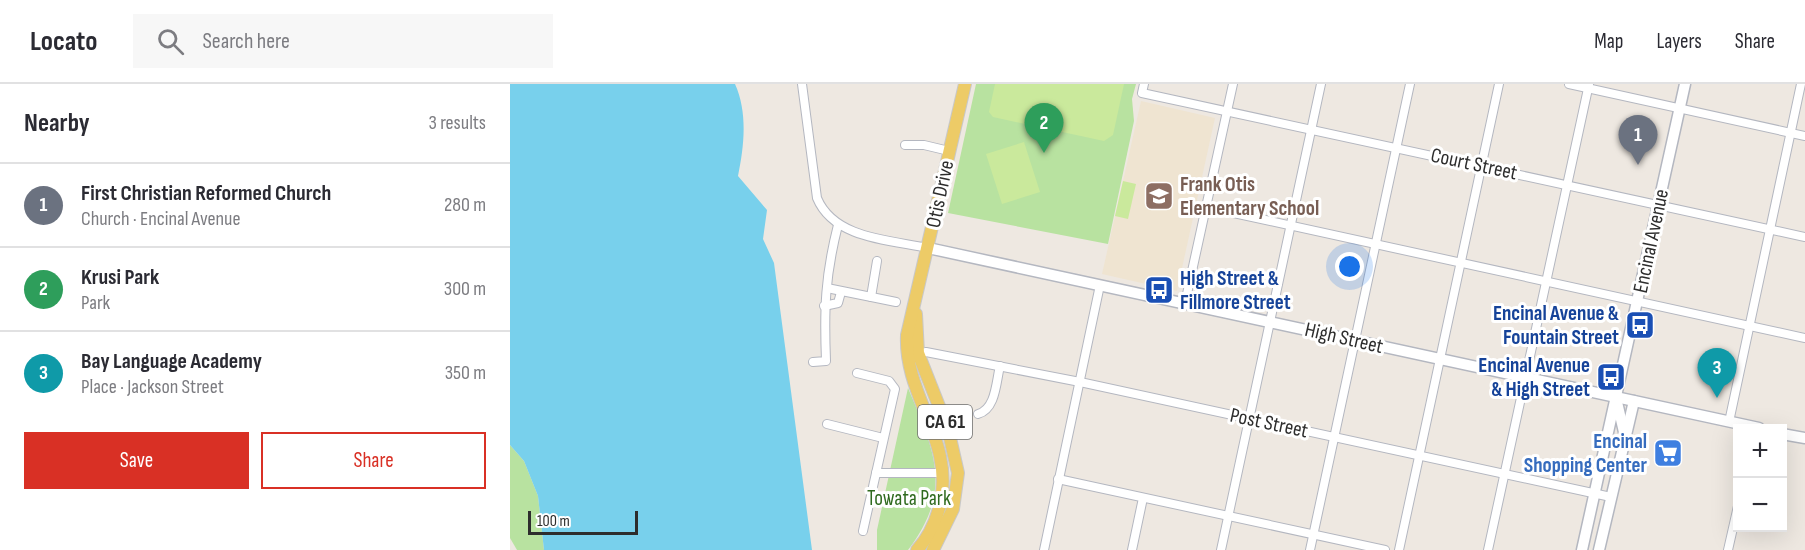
<!DOCTYPE html>
<html lang="en">
<head>
<meta charset="utf-8">
<style>
  body { margin:0; font-family:"Sofia Sans Condensed",sans-serif; background:#f7f7f7; color:#2b2b33 }
  .controls { position:absolute; right:18px; bottom:18px; display:grid; overflow:hidden; border-radius:0px; box-shadow:0 6px 24px #0002 }
  .controls button { width:54px; height:54px; display:grid; place-items:center; padding:0; border:0; border-bottom:2px solid #e1e1e2; background:#fff; color:#2b2b33; font:30px sans-serif }
  .scale { position:absolute; left:18px; bottom:15px; width:110px; box-sizing:border-box; padding-left:6px; border:3px solid #2d2d2d; border-top:0; font-size:16px; line-height:21px; white-space:nowrap; color:#2d2d2d; -webkit-text-stroke:4px #fff; paint-order:stroke }
  .you { position:absolute; left:840px; top:183px; width:21px; height:21px; margin:-15px; border:4px solid #fff; border-radius:50%; background:#1a73e8; box-shadow:0 0 0 9px #1a73e833 }
  .badge { display:grid; place-items:center; width:39px; height:39px; border-radius:50%; background:#d93025; color:#fff; font-size:20px; font-weight:700 }
  .pin { position:absolute; translate:-50% -50px; filter:drop-shadow(0 2px 3px #0008) }
  .pin::after { content:''; position:absolute; top:32px; width:21px; height:18px; background:inherit; clip-path:polygon(0 0,100% 0,50% 100%) }
  .list { margin:0; padding:0; list-style:none }
  h2 { display:flex; justify-content:space-between; align-items:center; height:78px; margin:0; padding:0 24px; font-size:26px }
  h2 small { font-size:20px; font-weight:400; color:#7c7c81 }
  .list li { display:grid; grid-template-columns:39px 1fr auto; gap:18px; align-items:center; box-sizing:border-box; height:84px; padding:0 24px; border-top:2px solid #e1e1e2 }
  .list b { display:block; font-size:22px; white-space:nowrap }
  .list p { margin:0; font-size:20px; white-space:nowrap; color:#7c7c81 }
  .list em { font-size:20px; font-style:normal; color:#7c7c81 }
  .actions { display:flex; gap:12px; padding:18px 24px }
  .actions a { flex:1; padding:14px 0; border:2px solid #d93025; border-radius:0px; text-align:center; font-size:21px; color:#d93025 }
  .actions .main { background:#d93025; color:#fff }
  .icon { flex:none; width:33px; height:33px; fill:none; stroke:currentColor; stroke-width:2; stroke-linecap:round; stroke-linejoin:round }
  .map { position:relative; flex:none; width:1295px; height:466px; overflow:hidden }
  header { display:flex; align-items:center; gap:36px; box-sizing:border-box; height:84px; padding:0 30px; background:#fff; border-bottom:2px solid #e1e1e2 }
  header strong { font-size:28px }
  nav { display:flex; gap:33px; margin-inline-start:auto; font-size:21px }
  .search { width:420px; height:54px; background:#f7f7f7; display:flex; align-items:center; gap:15px; box-sizing:border-box; padding:0 21px; border-radius:0px; color:#7c7c81; font-size:22px }
  main { display:flex }
  aside { flex:1; background:#fff }
  .map>svg:first-child { display:block }
  .education { fill:#efe4d1 }
  .green { fill:#b8e2a0 }
  .pitch { fill:#cae99c }
  .water { fill:#78d0ec }
  .lines { fill:none; stroke-linecap:round; stroke-linejoin:round }
  .street-casing { stroke:#b4b7c0; stroke-width:10 }
  .secondary-casing { stroke:#b4b7c0; stroke-width:13 }
  .primary-casing { stroke:#c8c8c8; stroke-width:14 }
  .street { stroke:#fff; stroke-width:8 }
  .secondary { stroke:#fff; stroke-width:10 }
  .primary { stroke:#edcb67; stroke-width:12 }
  .labels { text-anchor:middle; dominant-baseline:central; stroke-width:6; stroke-linejoin:round; paint-order:stroke }
  .shield { fill:#fff; stroke:#6c6c6c; stroke-width:1.5 }
  .shield-label { font-size:20px; font-weight:bold; fill:#2d2d2d }
  .street-label { font-size:21px; fill:#2d2d2d; stroke:#fff }
  .education-label { font-size:21px; font-weight:bold; fill:#785e54; stroke:#fff; text-anchor:start }
  .transit-label { font-size:21px; font-weight:bold; fill:#164399; stroke:#fff; text-anchor:end }
  .shop-label { font-size:21px; font-weight:bold; fill:#366cbe; stroke:#fff; text-anchor:end }
  .park-label { font-size:21px; fill:#2f6a1e; stroke:#fff }
</style>
</head>
<body>
<header>
<strong>Locato</strong>
<div class="search"><svg class="icon" aria-label="search" viewBox="0 0 24 24"><circle cx="10" cy="10" r="6"/><path d="M15 15l6 6"/></svg>Search here</div>
<nav><a>Map</a><a>Layers</a><a>Share</a></nav>
</header>
<main>
<aside>
<h2>Nearby<small>3 results</small></h2>
<ul class="list">
<li><span class="badge" style="background:#6b7280">1</span><div><b>First Christian Reformed Church</b><p>Church · Encinal Avenue</p></div><em>280 m</em></li>
<li><span class="badge" style="background:#2e9e5b">2</span><div><b>Krusi Park</b><p>Park</p></div><em>300 m</em></li>
<li><span class="badge" style="background:#0f9aa8">3</span><div><b>Bay Language Academy</b><p>Place · Jackson Street</p></div><em>350 m</em></li>
</ul>
<div class="actions"><a class="main">Save</a><a>Share</a></div>
</aside>
<div class="map">
<svg width="1295" height="466" viewBox="0 0 1295 466">
  <rect width="100%" height="100%" fill="#eee8e1"/>
  <!-- education -->
  <polygon class="education" points="631,17 705,34 667,207 592,190"/>
  <!-- green -->
  <g class="green">
    <polygon points="466,0 626,0 622,15 624,37 598,160 438,129"/>
    <path d="M398 304C424 366 444 406 398 466H367V446Z"/>
    <polygon points="0,361 14,377 28,412 34,466 7,466 0,454"/>
  </g>
  <!-- pitch -->
  <g class="pitch">
    <polygon points="485,0 614,0 603,51 594,57 483,33 479,28"/>
    <polygon points="514,58 530,108 492,120 476,70"/>
    <polygon points="613,97 626,100 618,135 605,132"/>
  </g>
  <!-- water -->
  <path class="water" d="M0 0H225C238 29 234 63 228 92L257 126 253 155 264 179 302 466H34L28 412 14 377 0 361Z"/>
  <g class="lines">
    <!-- street casing -->
    <g class="street-casing">
      <g id="street">
        <path d="M292 0 307 114C324 155 380 156 418 164"/>
        <polyline points="634,0 632,9 1295,153"/>
        <polyline points="1059,0 1295,52"/>
        <polyline points="395,61 414,61 439,67"/>
        <polyline points="696,123 1295,254"/>
        <polyline points="317,204 386,218"/>
        <polyline points="361,213 367,177"/>
        <polyline points="675,219 723,0"/>
        <polyline points="314,222 328,219 331,208"/>
        <polyline points="416,268 570,298 1101,413"/>
        <path d="M303 278 316 277C314 225 315 192 328 141"/>
        <polyline points="347,289 379,297 385,305 353,447"/>
        <path d="M468 330C486 325 486 298 490 282"/>
        <polyline points="1219,338 1291,0"/>
        <polyline points="317,340 373,354"/>
        <polyline points="366,389 434,389"/>
        <polyline points="548,395 875,466"/>
        <polyline points="534,466 590,201"/>
        <polyline points="622,466 633,414"/>
        <polyline points="711,466 811,0"/>
        <polyline points="800,466 900,0"/>
        <polyline points="889,466 989,0"/>
        <polyline points="978,466 1079,0"/>
        <polyline points="1218,466 1228,422"/>
      </g>
    </g>
    <!-- secondary casing -->
    <g class="secondary-casing">
      <g id="secondary">
        <polyline points="418,164 1249,344"/>
        <polyline points="1106,314 1114,348"/>
        <polyline points="1272,350 1295,354"/>
        <polyline points="1072,466 1175,0"/>
        <polyline points="1089,466 1124,317"/>
      </g>
    </g>
    <!-- primary casing -->
    <g class="primary-casing">
      <g id="primary">
        <polyline points="406,230 408,269 438,345 448,389 443,425 423,466"/>
        <path d="M407 466C418 454 426 437 430 421 445 356 394 313 397 251L455 0"/>
      </g>
    </g>
    <!-- street -->
    <use href="#street" class="street"/>
    <!-- secondary -->
    <use href="#secondary" class="secondary"/>
    <!-- primary -->
    <use href="#primary" class="primary"/>
  </g>
  <!-- icons -->
  <defs>
    <g id="school-square" transform="scale(1.5)"><rect x="-9" y="-9" width="18" height="18" rx="4" fill="#8d6e63" stroke="#fff"/><path d="M0-5L7-2L0 1L-7-2ZM-4 1L0 2.5L4 1V4Q0 6-4 4Z" fill="#fff"/></g>
    <g id="bus-square" transform="scale(1.5)"><rect x="-9" y="-9" width="18" height="18" rx="4" fill="#1a4fb4" stroke="#fff"/><path d="M-5-6H5V4H4V6H2V4H-2V6H-4V4H-5ZM-3.5-4V0h7V-4ZM-3.5 1.2v1.5H-2V1.2ZM2 1.2v1.5H3.5V1.2Z" fill="#fff"/></g>
    <g id="supermarket-square" transform="scale(1.5)"><rect x="-9" y="-9" width="18" height="18" rx="4" fill="#3f7fe0" stroke="#fff"/><path d="M-6-5.5h2.5l.6 2H6L4.5 2H-2.5L-4.4-4H-6ZM-1.5 3.2a1.3 1.3 0 1 0 .1 0ZM3 3.2a1.3 1.3 0 1 0 .1 0Z" fill="#fff"/></g>
  </defs>
  <g fill-rule="evenodd">
    <use href="#school-square" x="649" y="112"/>
    <use href="#bus-square" x="649" y="206"/>
    <use href="#bus-square" x="1130" y="241"/>
    <use href="#bus-square" x="1101" y="293"/>
    <use href="#supermarket-square" x="1158" y="369"/>
  </g>
  <g class="labels">
    <!-- shield labels -->
    <rect class="shield" x="408" y="321" width="54" height="34" rx="4.5"/>
    <g class="shield-label">
      <text x="435" y="338">CA 61</text>
    </g>
    <!-- street labels -->
    <g class="street-label">
      <text transform="translate(964 80) rotate(12)">Court Street</text>
      <text transform="translate(430 110) rotate(-78)">Otis Drive</text>
      <text transform="translate(1141 157) rotate(-78)">Encinal Avenue</text>
      <text transform="translate(834 254) rotate(13)">High Street</text>
      <text transform="translate(759 339) rotate(12)">Post Street</text>
    </g>
    <!-- education labels -->
    <g class="education-label">
      <text x="670" y="100">Frank Otis<tspan x="670" dy="24">Elementary School</tspan></text>
    </g>
    <!-- transit labels -->
    <g class="transit-label">
      <text x="670" y="194" text-anchor="start">High Street &amp;<tspan x="670" dy="24">Fillmore Street</tspan></text>
      <text x="1109" y="229">Encinal Avenue &amp;<tspan x="1109" dy="24">Fountain Street</tspan></text>
      <text x="1080" y="281">Encinal Avenue<tspan x="1080" dy="24">&amp; High Street</tspan></text>
    </g>
    <!-- shop labels -->
    <g class="shop-label">
      <text x="1137" y="357">Encinal<tspan x="1137" dy="24">Shopping Center</tspan></text>
    </g>
    <!-- park labels -->
    <g class="park-label">
      <text x="399" y="414">Towata Park</text>
    </g>
  </g>
</svg>
<div class="controls">
<button>+</button>
<button>−</button>
</div>
<div class="scale">100 m</div>
<div class="you"></div>
<div class="pin badge" style="left:1128px;top:81px;background:#6b7280">1</div>
<div class="pin badge" style="left:534px;top:69px;background:#2e9e5b">2</div>
<div class="pin badge" style="left:1207px;top:314px;background:#0f9aa8">3</div>
</div>
</main>
</body>
</html>
